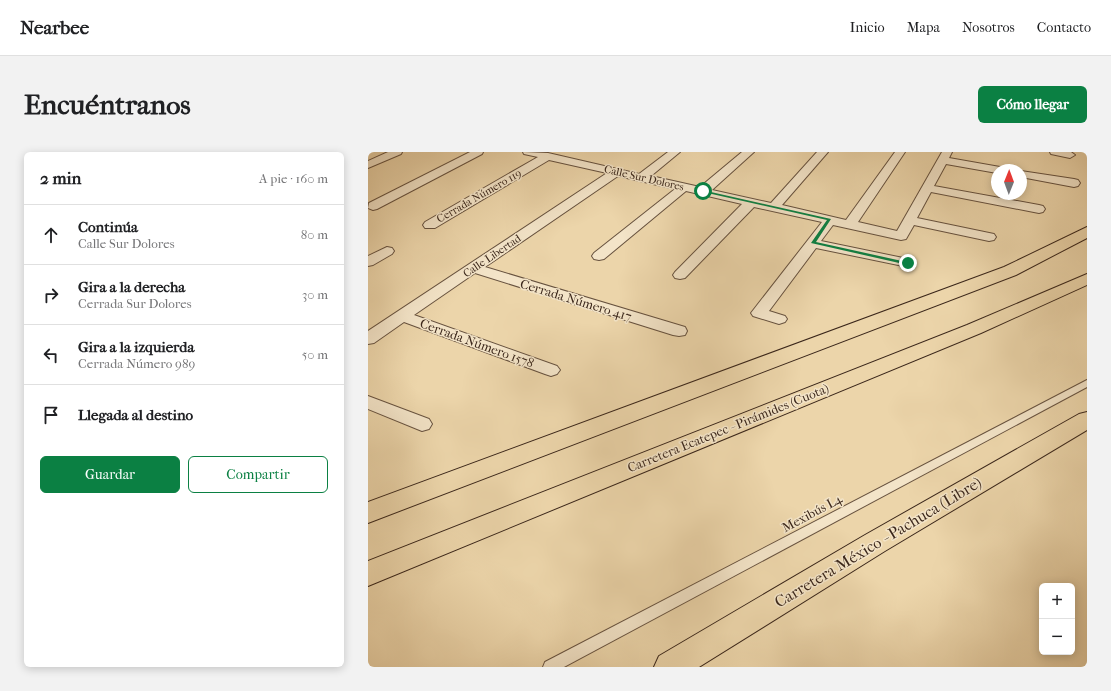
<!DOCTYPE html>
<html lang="es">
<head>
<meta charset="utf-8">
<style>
  body { margin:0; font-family:"IM FELL French Canon",serif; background:#f2f2f2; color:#202124 }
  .controls { position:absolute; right:12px; bottom:12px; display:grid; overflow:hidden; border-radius:6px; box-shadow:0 2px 10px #0003 }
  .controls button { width:36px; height:36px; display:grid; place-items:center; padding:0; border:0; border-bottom:1px solid #e0e0e0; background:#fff; color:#202124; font:20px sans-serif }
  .compass { position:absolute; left:623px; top:12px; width:36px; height:36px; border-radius:50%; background:#fff; box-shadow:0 2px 10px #0003; rotate:1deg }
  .stop { position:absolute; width:12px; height:12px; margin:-9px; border:3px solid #0b8043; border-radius:50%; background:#fff }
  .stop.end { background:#0b8043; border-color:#fff; box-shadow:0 1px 4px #0008 }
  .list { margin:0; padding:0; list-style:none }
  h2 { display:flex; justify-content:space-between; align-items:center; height:52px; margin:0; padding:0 16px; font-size:17px }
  h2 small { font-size:13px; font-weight:400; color:#757577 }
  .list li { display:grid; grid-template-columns:26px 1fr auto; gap:12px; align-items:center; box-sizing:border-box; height:60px; padding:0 16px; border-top:1px solid #e0e0e0 }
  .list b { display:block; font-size:15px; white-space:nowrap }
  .list p { margin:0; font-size:13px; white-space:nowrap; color:#757577 }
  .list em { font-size:13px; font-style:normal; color:#757577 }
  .actions { display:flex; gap:8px; padding:12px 16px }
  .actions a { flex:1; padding:9px 0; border:1px solid #0b8043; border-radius:6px; text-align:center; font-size:14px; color:#0b8043 }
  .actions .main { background:#0b8043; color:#fff }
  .icon { flex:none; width:22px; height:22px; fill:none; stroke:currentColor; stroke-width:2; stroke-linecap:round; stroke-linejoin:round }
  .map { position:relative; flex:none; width:719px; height:515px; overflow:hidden; border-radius:6px }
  header { display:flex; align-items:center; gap:24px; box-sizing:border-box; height:56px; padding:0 20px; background:#fff; border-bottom:1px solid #e0e0e0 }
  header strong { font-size:19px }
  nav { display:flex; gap:22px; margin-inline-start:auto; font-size:14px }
  .intro { display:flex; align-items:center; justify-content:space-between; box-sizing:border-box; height:96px; padding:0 24px }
  h1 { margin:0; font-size:28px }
  .button { padding:10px 18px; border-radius:6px; background:#0b8043; color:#fff; font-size:14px; font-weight:700 }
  main { display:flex; gap:24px; padding:0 24px }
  aside { flex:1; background:#fff; border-radius:6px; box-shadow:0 2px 10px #0003 }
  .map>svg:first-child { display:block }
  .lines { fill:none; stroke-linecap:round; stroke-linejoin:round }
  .lane-casing { stroke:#67523f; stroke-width:2 }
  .street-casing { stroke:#67523f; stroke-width:2 }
  .primary-casing { stroke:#3b271b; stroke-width:2 }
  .highway-casing { stroke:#3b271b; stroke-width:2 }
  .lane { fill:#f3e4c8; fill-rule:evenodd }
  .street { fill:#f3e4c8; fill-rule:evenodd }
  .primary { fill:#ecd5aa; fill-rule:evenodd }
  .highway { fill:#ecd5aa; fill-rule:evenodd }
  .route { fill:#0b8043 }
  .labels { text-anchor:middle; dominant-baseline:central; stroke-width:3; stroke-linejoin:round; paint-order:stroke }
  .far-street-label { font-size:11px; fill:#3b271b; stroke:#f3e4c8 }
  .street-label { font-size:13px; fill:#3b271b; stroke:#f3e4c8 }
  .near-street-label { font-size:16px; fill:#3b271b; stroke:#f3e4c8 }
</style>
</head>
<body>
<header>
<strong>Nearbee</strong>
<nav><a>Inicio</a><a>Mapa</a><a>Nosotros</a><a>Contacto</a></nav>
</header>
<div class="intro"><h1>Encuéntranos</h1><a class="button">Cómo llegar</a></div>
<main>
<aside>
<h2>2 min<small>A pie · 160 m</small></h2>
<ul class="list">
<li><svg class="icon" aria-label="ahead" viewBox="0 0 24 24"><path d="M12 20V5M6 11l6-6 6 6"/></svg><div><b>Continúa</b><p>Calle Sur Dolores</p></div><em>80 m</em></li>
<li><svg class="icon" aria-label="right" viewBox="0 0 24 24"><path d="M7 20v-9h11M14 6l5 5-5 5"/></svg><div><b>Gira a la derecha</b><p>Cerrada Sur Dolores</p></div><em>30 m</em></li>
<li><svg class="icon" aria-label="left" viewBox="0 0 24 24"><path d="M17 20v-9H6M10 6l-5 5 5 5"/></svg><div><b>Gira a la izquierda</b><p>Cerrada Número 989</p></div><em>50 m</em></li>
<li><svg class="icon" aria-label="arrive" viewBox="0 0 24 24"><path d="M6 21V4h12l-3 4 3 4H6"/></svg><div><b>Llegada al destino</b></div></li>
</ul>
<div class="actions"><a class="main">Guardar</a><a>Compartir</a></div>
</aside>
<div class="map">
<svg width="719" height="515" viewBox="0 0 719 515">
  <rect width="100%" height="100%" fill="#ecd5aa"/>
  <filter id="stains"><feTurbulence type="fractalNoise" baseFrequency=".005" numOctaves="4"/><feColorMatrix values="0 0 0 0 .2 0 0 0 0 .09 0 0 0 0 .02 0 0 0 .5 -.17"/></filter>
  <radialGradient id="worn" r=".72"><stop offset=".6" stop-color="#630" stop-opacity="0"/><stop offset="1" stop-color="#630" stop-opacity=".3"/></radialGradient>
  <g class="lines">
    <!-- lane casing -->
    <g class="lane-casing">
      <polygon id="lane" points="719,228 719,235 196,515 175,515 177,510"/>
    </g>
    <!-- street casing -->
    <g class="street-casing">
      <g id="street">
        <polygon points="20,0 34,0 33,2 0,16 0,9"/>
        <polygon points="102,0 115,0 114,2 9,57 5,58 0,56 1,51"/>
        <polygon points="155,0 180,1 271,22 300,0 312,0 283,24 332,35 374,0 386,0 344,38 403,51 449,0 460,0 414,53 478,68 527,0 537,0 490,70 529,79 574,0 584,0 581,6 632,15 636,16 638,18 629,18 629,21 578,12 566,34 671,53 675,54 677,57 675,60 671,61 563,40 549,66 626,82 628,85 626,88 621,89 546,73 538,87 533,88 465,73 453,89 540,107 545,108 547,111 545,114 540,115 448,96 401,159 417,164 419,167 417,170 411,172 385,164 383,161 454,70 386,55 317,126 312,127 307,126 305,123 307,120 374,52 318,39 236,107 231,108 226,107 224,104 226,101 307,37 250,24 117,115 317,175 319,179 317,183 311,184 305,183 107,121 46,163 189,214 192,218 189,222 183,224 177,222 36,170 6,191 0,192 0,179 239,21 181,8 67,76 57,76 55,73 57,70 170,5 156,2"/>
        <polygon points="682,0 703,0 707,3 702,6 683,2"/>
        <polygon points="653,19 706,27 710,28 712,31 710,34 706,35 653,25"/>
        <polygon points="19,95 24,96 26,99 24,102 5,113 0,114 0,104"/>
        <polygon points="0,244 61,267 64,272 61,277 54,279 0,257"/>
      </g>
    </g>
    <!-- primary casing -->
    <g class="primary-casing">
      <polygon id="primary" points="719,260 719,278 517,399 331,515 286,515 291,504 497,383 711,262"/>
    </g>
    <!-- highway casing -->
    <g class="highway-casing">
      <g id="highway">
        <polygon points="719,75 719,86 648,123 0,371 0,350 636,115"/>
        <polygon points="719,122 719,133 613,181 0,434 0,409 599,173"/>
      </g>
    </g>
    <!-- lane -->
    <use href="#lane" class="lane"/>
    <!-- street -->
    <use href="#street" class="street"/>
    <!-- primary -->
    <use href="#primary" class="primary"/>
    <!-- highway -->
    <use href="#highway" class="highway"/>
  </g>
  <!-- route -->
  <polygon class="route" points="334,38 463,67 448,90 543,111 540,113 443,91 459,68 335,40"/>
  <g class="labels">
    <!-- far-street labels -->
    <g class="far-street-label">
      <text transform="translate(276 26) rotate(13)">Calle Sur Dolores</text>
      <text transform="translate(111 44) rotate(-30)">Cerrada Número 119</text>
      <text transform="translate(124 104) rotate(-34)">Calle Libertad</text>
    </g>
    <!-- street labels -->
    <g class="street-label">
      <text transform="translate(208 148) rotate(17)">Cerrada Número 417</text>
      <text transform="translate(109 191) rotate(20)">Cerrada Número 1578</text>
      <text transform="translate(360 276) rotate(-22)">Carretera Ecatepec - Pirámides (Cuota)</text>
      <text transform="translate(444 361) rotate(-28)">Mexibús L4</text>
    </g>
    <!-- near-street labels -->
    <g class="near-street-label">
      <text transform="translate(510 390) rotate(-31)">Carretera México - Pachuca (Libre)</text>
    </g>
  </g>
  <rect width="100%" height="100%" filter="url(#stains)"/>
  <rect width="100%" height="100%" fill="url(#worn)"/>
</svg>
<div class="controls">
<button>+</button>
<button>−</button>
</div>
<svg class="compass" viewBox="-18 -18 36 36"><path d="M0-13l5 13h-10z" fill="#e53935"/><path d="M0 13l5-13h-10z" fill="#757577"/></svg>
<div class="stop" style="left:335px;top:39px"></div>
<div class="stop end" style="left:540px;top:111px"></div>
</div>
</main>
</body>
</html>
